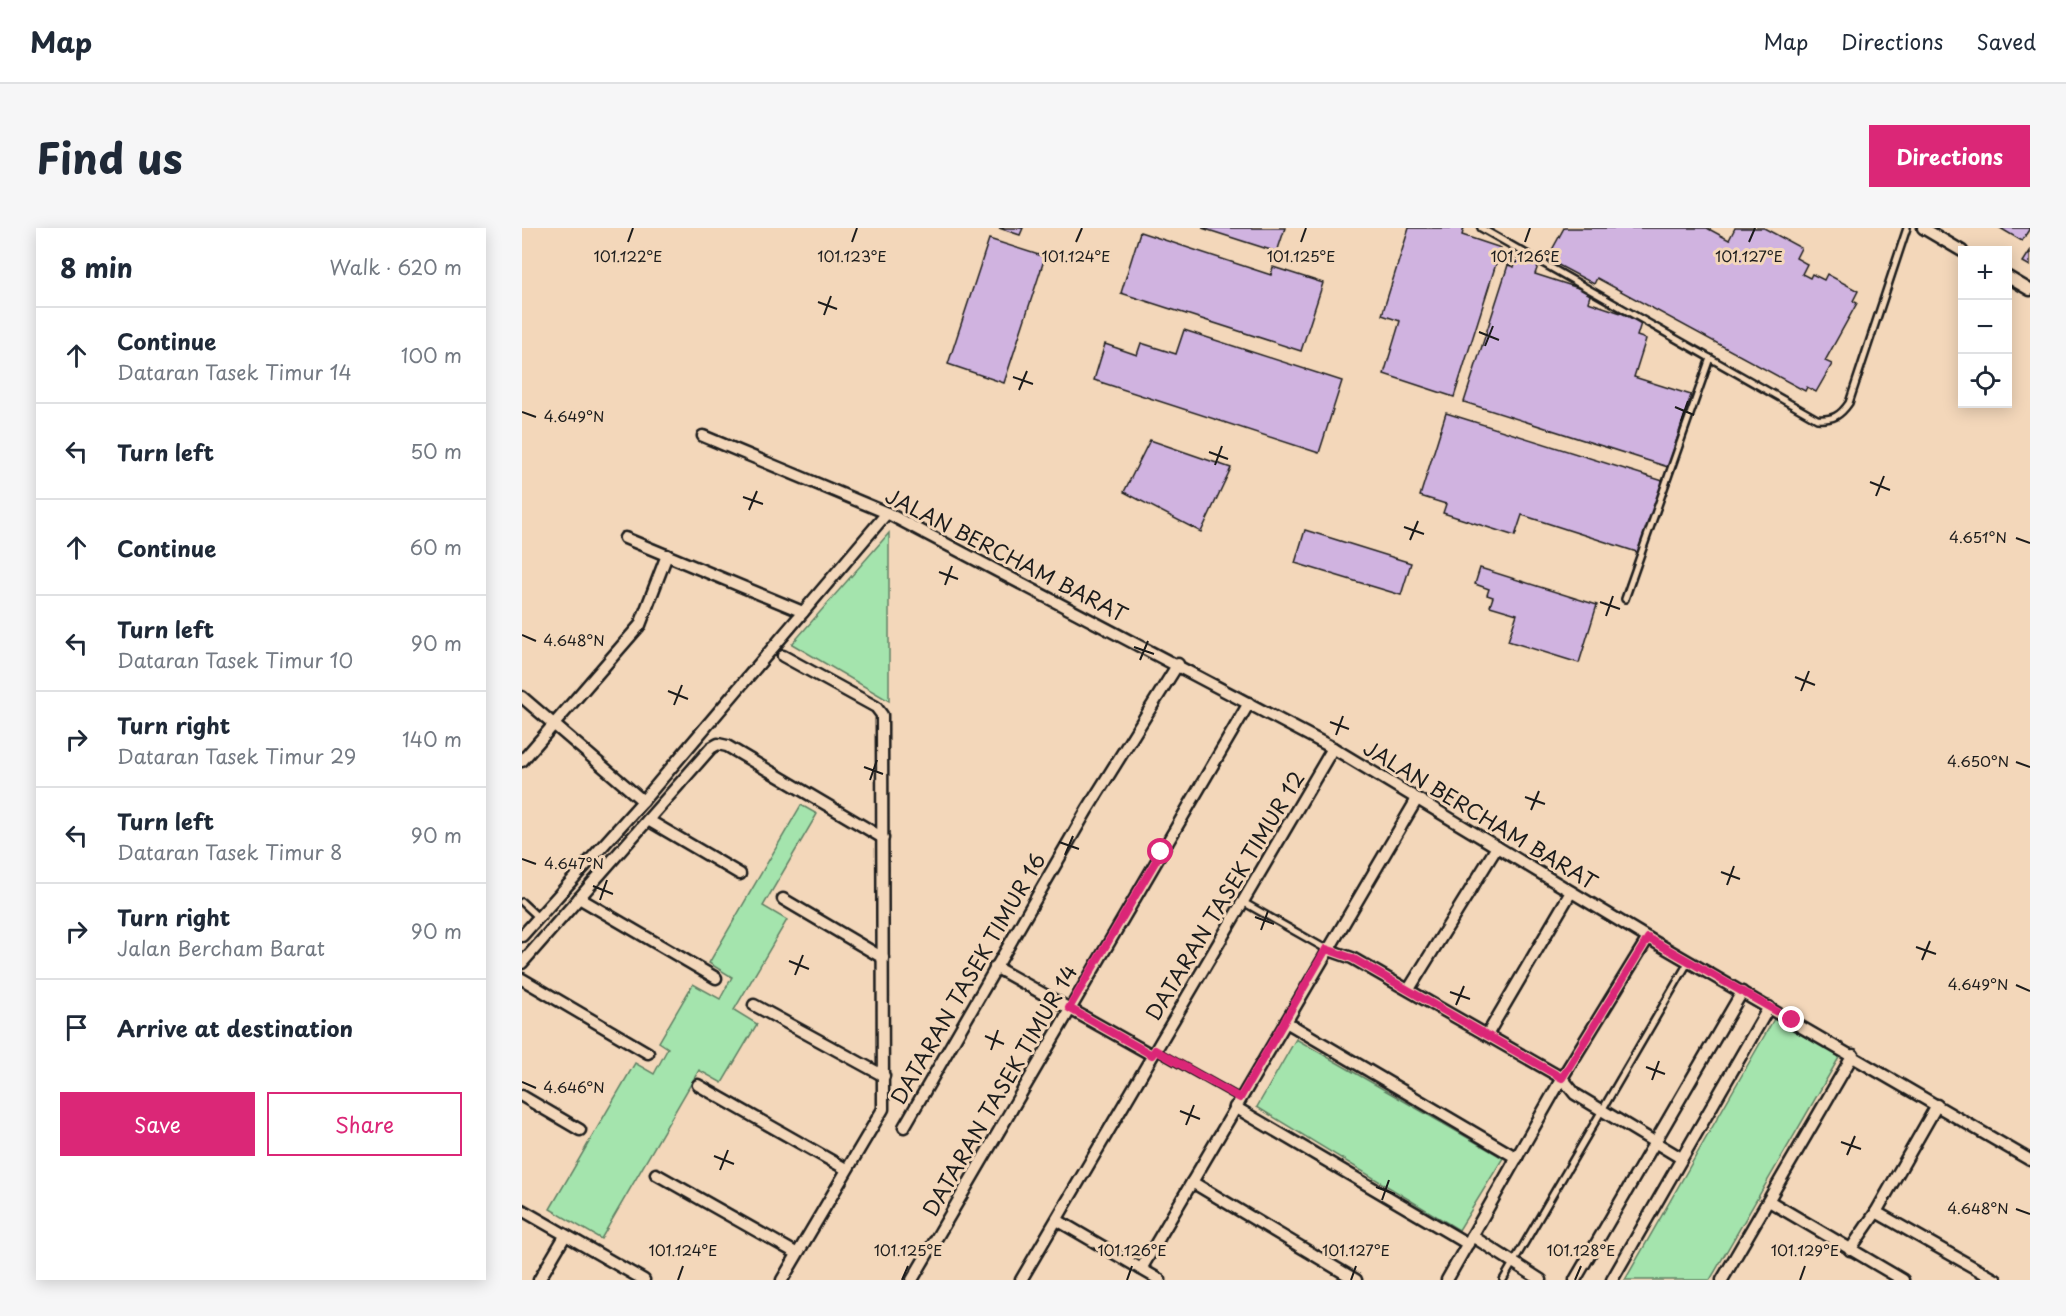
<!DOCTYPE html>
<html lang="en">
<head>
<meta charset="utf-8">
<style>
  body { margin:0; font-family:"Playpen Sans",sans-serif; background:#f6f6f7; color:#1f2937 }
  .controls { position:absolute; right:18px; top:18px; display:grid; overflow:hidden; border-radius:0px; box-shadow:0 3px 15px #0003 }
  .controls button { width:54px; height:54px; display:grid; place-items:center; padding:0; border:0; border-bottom:2px solid #e0e1e3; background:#fff; color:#1f2937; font:30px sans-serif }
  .stop { position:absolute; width:18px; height:18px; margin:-14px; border:4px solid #db2777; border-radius:50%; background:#fff }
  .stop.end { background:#db2777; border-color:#fff; box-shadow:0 2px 6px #0008 }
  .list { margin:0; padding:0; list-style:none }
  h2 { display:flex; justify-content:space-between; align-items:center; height:78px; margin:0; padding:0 24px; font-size:26px }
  h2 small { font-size:20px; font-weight:400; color:#747a83 }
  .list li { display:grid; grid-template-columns:39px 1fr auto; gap:18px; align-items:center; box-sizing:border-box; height:96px; padding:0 24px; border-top:2px solid #e0e1e3 }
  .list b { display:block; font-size:22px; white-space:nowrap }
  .list p { margin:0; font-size:20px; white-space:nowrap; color:#747a83 }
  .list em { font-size:20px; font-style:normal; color:#747a83 }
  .actions { display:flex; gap:12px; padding:18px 24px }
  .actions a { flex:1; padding:14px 0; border:2px solid #db2777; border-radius:0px; text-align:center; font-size:21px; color:#db2777 }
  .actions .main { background:#db2777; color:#fff }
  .icon { flex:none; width:33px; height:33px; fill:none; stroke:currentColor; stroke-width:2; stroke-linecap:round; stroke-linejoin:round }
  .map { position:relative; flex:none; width:1508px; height:1052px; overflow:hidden; border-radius:0px }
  header { display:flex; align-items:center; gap:36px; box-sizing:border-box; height:84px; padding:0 30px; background:#fff; border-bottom:2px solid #e0e1e3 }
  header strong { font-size:28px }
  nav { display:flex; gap:33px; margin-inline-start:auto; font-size:21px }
  .intro { display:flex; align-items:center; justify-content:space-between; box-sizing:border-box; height:144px; padding:0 36px }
  h1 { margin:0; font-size:42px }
  .button { padding:15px 27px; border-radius:0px; background:#db2777; color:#fff; font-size:21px; font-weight:700 }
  main { display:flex; gap:36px; padding:0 36px }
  aside { flex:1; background:#fff; border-radius:0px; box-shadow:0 3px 15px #0003 }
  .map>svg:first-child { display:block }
  .green { fill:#a4e4ad; stroke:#608064; stroke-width:1.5 }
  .building { fill:#d0b3e0; stroke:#1c1c1c; stroke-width:1.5 }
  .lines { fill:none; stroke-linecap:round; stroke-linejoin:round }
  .lane-casing { stroke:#1c1c1c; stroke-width:10 }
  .street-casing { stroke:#1c1c1c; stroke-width:15 }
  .lane { stroke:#f3d7ba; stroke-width:5 }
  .street { stroke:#f3d7ba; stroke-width:10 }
  .route { stroke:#db2777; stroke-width:8 }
  .ticks { fill:none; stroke:#1c1c1c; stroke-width:2 }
  .labels { text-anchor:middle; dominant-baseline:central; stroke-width:6; stroke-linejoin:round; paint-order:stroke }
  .street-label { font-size:21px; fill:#1c1c1c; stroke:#f3d7ba }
  .ticks-label { font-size:15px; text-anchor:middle; fill:#1c1c1c; stroke:#f3d7ba; stroke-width:6; stroke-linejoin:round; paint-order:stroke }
</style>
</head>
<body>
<header>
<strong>Map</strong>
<nav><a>Map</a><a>Directions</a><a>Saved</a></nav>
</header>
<div class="intro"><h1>Find us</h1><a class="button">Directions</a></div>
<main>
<aside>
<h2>8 min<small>Walk · 620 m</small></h2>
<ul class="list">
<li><svg class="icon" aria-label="ahead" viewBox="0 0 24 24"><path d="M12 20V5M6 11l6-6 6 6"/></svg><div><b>Continue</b><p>Dataran Tasek Timur 14</p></div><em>100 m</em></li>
<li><svg class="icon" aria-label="left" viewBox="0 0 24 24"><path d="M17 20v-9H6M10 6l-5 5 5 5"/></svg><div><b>Turn left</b></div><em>50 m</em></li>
<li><svg class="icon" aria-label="ahead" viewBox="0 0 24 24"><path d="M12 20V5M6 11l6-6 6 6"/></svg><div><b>Continue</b></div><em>60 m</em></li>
<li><svg class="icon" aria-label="left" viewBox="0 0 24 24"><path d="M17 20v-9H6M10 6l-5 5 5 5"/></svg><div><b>Turn left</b><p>Dataran Tasek Timur 10</p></div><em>90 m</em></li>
<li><svg class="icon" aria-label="right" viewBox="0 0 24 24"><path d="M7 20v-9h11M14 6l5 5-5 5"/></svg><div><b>Turn right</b><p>Dataran Tasek Timur 29</p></div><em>140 m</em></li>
<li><svg class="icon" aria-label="left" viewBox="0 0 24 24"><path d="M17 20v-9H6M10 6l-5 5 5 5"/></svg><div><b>Turn left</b><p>Dataran Tasek Timur 8</p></div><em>90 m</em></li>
<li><svg class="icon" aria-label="right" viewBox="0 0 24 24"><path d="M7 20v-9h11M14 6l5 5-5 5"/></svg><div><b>Turn right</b><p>Jalan Bercham Barat</p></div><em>90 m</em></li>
<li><svg class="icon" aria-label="arrive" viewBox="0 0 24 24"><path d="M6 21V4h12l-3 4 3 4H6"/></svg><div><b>Arrive at destination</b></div></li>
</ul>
<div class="actions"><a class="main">Save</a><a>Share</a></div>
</aside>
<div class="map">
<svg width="1508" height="1052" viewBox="0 0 1508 1052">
  <rect width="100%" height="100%" fill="#f3d7ba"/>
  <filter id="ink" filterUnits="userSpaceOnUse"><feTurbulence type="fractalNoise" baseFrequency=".0167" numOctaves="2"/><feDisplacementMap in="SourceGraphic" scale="12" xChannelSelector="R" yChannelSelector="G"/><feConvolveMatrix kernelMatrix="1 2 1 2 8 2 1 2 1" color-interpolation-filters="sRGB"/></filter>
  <g filter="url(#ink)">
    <!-- green -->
    <g class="green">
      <polygon points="367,305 367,473 270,416"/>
      <polygon points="279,577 295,586 241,678 265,692 212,782 235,796 200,855 177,842 79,1011 28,981 113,835 132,846 146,820 137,814 171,756 198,771 210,749 187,735"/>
      <polygon points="1252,791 1318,828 1188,1052 1103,1052"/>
      <polygon points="774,811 981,930 937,1002 735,879"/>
    </g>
    <!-- building -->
    <g class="building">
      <polygon points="477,0 501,0 498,7"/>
      <polygon points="680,0 763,0 755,24"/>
      <polygon points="887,0 942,0 940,7 979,20 932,169 862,146 878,93 860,87"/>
      <polygon points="1042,0 1185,0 1207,12 1213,0 1242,0 1279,20 1274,30 1285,36 1280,46 1288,50 1290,46 1302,52 1305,46 1336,63 1331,73 1335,75 1303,133 1310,136 1294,164 1285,159 1283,163 1075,50 1072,56 1025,31"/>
      <polygon points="1478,0 1508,0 1500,13"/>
      <polygon points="618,4 749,47 751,39 801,55 779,123 599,65"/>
      <polygon points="467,11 523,29 482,155 426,136"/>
      <polygon points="1508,23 1508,38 1501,34"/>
      <polygon points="995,28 1017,35 1013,46 1069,64 1066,74 1120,92 1115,108 1124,111 1112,149 1169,167 1146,239 942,174 986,37 992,39"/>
      <polygon points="662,102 820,153 797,225 572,152 583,116 615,127 619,115 654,126"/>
      <polygon points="924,185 1141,253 1118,325 1000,287 993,308 921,285 924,276 898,268"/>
      <polygon points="628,212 709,240 679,304 602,264"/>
      <polygon points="783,302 889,335 879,367 773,335"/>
      <polygon points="958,340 1075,377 1057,435 986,413 995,386 968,378 971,369 965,367 967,361 953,356"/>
    </g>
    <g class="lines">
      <!-- lane casing -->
      <g class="lane-casing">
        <g id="lane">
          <path d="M959 0 1295 191C1311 192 1318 188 1327 175L1385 0"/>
          <polyline points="1103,371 1188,130"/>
          <polyline points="0,674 16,689"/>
          <polyline points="721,674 804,721"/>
          <polyline points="634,823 718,870"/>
          <polyline points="981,1052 1167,733"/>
        </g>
      </g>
      <!-- street casing -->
      <g class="street-casing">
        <g id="street">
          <polyline points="1401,0 1440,23"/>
          <polyline points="1486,49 1508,62"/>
          <polyline points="181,208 365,285 811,520 1126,710 1508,932"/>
          <polyline points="103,310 281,384"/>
          <polyline points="0,469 121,573"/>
          <polyline points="0,533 118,397 145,327"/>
          <polyline points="126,592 218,646"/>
          <polyline points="57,670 194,750"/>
          <polyline points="261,671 361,730"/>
          <polyline points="0,708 121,573 365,285"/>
          <polyline points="804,721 830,730 1040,850 1053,866 1159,930"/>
          <polyline points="0,735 189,520 196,516 205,518 361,610"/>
          <polyline points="473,739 630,827"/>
          <polyline points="0,751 126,825"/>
          <polyline points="887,761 975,619"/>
          <polyline points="232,777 362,848"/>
          <polyline points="764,794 995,930"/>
          <polyline points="965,807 1049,664"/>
          <polyline points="176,857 324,941"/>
          <polyline points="0,868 58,902"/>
          <polyline points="713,879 946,1016"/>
          <polyline points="382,899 565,582 656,436"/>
          <polyline points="134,946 274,1025"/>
          <polyline points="670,954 834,1052"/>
          <polyline points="1247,973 1381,1052"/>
          <polyline points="0,982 122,1052"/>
          <polyline points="1354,984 1474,1052"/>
          <polyline points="535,992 638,1052"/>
          <polyline points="950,1008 1019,1052"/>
          <polyline points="1328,1022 1354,984 1415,877"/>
          <polyline points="619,1041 895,571"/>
          <polyline points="17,1052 43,1008"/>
          <polyline points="260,1052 361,881 360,487 354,479 261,428"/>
          <polyline points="390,1052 727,475"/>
          <polyline points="499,1052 811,520"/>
          <polyline points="925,1052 1040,850 1126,710"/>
          <polyline points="1053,1052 1220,764"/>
          <polyline points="1090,1052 1247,779"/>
          <polyline points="1200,1052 1331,827"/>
        </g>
      </g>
      <!-- lane -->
      <use href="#lane" class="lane"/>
      <!-- street -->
      <use href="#street" class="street"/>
    </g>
  </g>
  <g class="lines" filter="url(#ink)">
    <!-- route -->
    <polyline class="route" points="639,624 547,780 630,827 633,822 718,870 804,721 830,730 1040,850 1126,710 1270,792"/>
  </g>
  <!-- ticks -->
  <path class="ticks" d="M106 14 111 0M330 14 335 0M554 14 560 0M779 14 784 0M1003 14 1008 0M1227 14 1233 0M296 74 315 81M302 87 309 68M957 104 977 112M963 118 971 98M491 149 511 156M497 162 505 143M1153 179 1172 187M0 184 14 189M1159 193 1166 173M687 224 706 231M693 237 700 218M1348 254 1368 262M1354 268 1362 248M221 269 241 276M227 282 235 263M882 299 902 306M1494 310 1508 315M888 312 896 293M417 344 436 351M423 357 430 338M1078 374 1098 381M1084 388 1091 368M0 407 14 413M612 419 632 426M618 432 626 413M1273 449 1293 457M146 463 166 471M1279 463 1287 443M152 477 160 457M808 494 827 501M814 507 821 488M1494 534 1508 539M342 539 361 546M348 552 355 532M1003 569 1023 576M1009 582 1017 563M537 614 557 621M543 627 551 608M0 631 14 636M1199 644 1218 651M1205 657 1212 638M71 658 91 666M78 672 85 652M733 689 752 696M739 702 746 683M1394 719 1414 726M1400 732 1408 713M267 733 287 741M273 747 281 727M1494 757 1508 763M928 764 948 771M934 777 942 758M463 808 482 816M469 822 476 802M1124 839 1143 846M1130 852 1137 833M0 854 14 860M658 883 678 891M664 897 672 877M1319 914 1339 921M1325 927 1333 908M192 928 212 936M198 942 206 922M854 959 873 966M860 972 867 952M1494 981 1508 986M156 1052 161 1038M380 1052 386 1038M605 1052 610 1038M829 1052 834 1038M1053 1052 1059 1038M1278 1052 1283 1038"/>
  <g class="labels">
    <!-- street labels -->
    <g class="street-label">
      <text transform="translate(485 326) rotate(27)">JALAN BERCHAM BARAT</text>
      <text transform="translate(959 586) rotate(31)">JALAN BERCHAM BARAT</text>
      <text transform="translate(702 667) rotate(-59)">DATARAN TASEK TIMUR 12</text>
      <text transform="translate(445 750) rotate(-60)">DATARAN TASEK TIMUR 16</text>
      <text transform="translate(477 862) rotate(-60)">DATARAN TASEK TIMUR 14</text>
    </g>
  </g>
  <g class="ticks-label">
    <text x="106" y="34">101.122°E</text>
    <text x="330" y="34">101.123°E</text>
    <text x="554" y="34">101.124°E</text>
    <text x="779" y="34">101.125°E</text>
    <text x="1003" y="34">101.126°E</text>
    <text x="1227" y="34">101.127°E</text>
    <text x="52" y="194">4.649°N</text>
    <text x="1456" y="315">4.651°N</text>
    <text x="52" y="418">4.648°N</text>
    <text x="1456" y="539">4.650°N</text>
    <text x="52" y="641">4.647°N</text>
    <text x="1456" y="762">4.649°N</text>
    <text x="52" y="865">4.646°N</text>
    <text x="1456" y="986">4.648°N</text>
    <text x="161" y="1028">101.124°E</text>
    <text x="386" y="1028">101.125°E</text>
    <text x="610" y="1028">101.126°E</text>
    <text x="834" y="1028">101.127°E</text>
    <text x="1059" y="1028">101.128°E</text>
    <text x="1283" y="1028">101.129°E</text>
  </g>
</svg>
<div class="controls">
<button>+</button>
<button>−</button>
<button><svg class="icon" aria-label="locate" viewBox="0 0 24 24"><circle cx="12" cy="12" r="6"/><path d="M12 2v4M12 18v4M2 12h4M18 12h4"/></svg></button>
</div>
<div class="stop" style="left:639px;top:624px"></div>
<div class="stop end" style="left:1270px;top:792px"></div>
</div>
</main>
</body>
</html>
